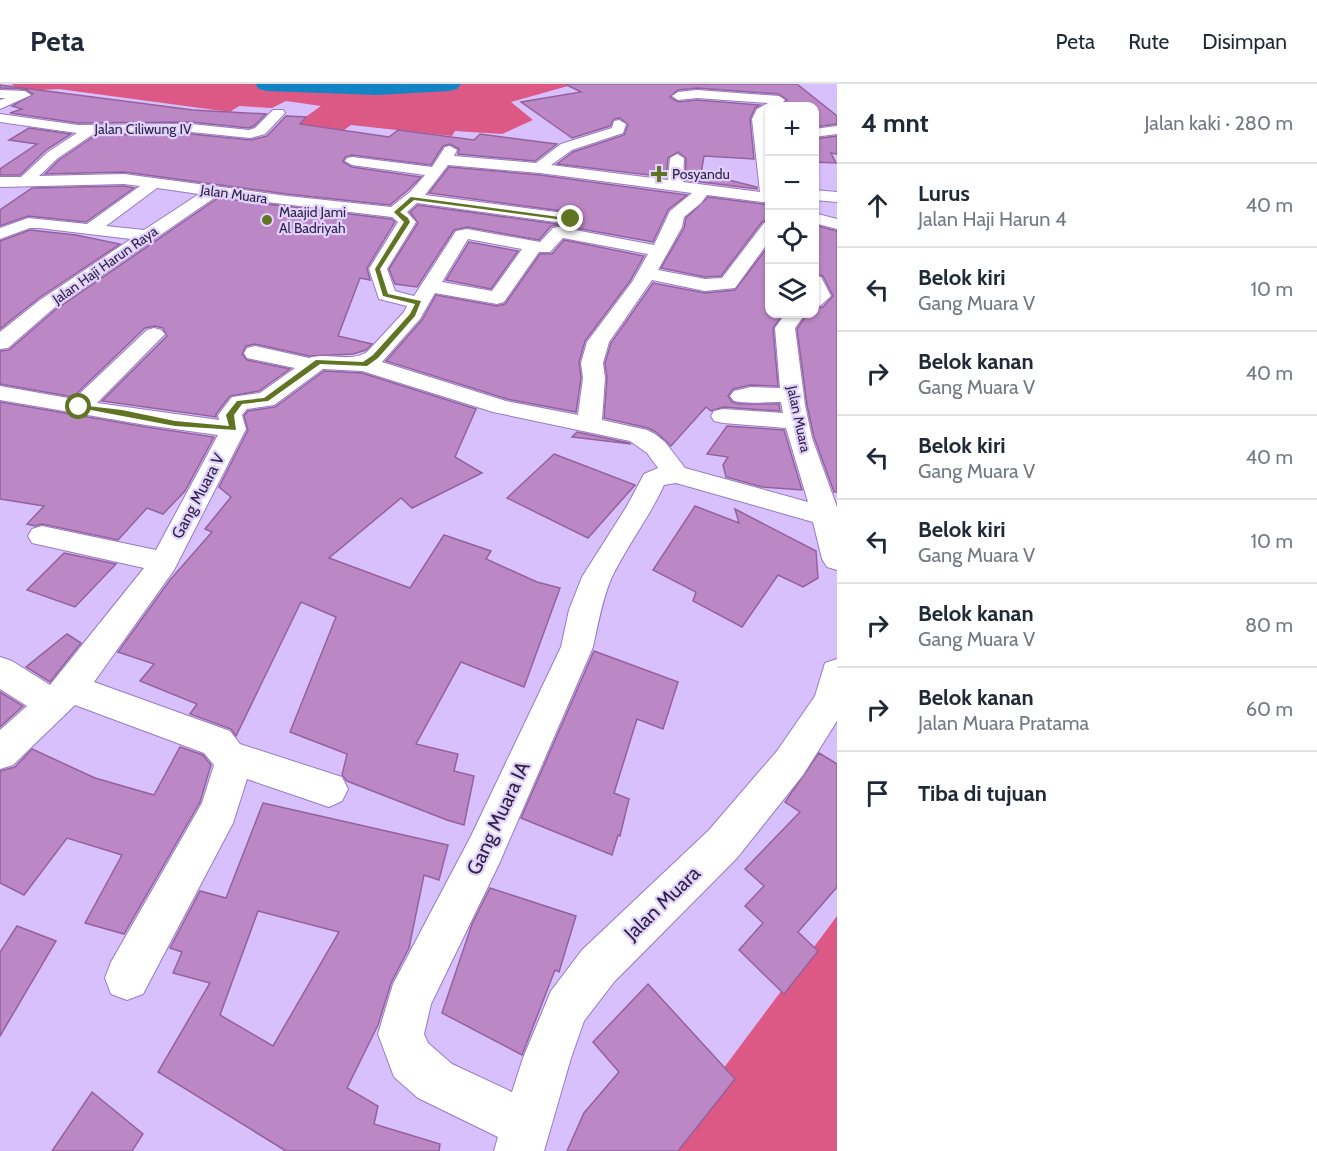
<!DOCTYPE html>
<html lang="id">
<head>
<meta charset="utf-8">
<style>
  body { margin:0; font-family:Cabin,sans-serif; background:#f2f2f3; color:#1f2937 }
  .controls { position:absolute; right:18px; top:18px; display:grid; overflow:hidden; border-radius:12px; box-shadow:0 2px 4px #0004 }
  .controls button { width:54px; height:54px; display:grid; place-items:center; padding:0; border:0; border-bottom:2px solid #e0e1e3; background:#fff; color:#1f2937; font:30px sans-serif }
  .stop { position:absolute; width:18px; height:18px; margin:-14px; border:4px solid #617424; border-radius:50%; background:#fff }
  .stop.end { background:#617424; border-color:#fff; box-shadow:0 2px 6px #0008 }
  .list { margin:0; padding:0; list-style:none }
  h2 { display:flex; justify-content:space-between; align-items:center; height:78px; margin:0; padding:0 24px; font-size:26px }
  h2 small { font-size:20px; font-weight:400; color:#747a83 }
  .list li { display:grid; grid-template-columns:39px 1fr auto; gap:18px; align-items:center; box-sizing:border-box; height:84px; padding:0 24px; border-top:2px solid #e0e1e3 }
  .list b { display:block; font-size:22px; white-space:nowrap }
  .list p { margin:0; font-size:20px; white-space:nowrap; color:#747a83 }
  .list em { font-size:20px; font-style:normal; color:#747a83 }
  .icon { flex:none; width:33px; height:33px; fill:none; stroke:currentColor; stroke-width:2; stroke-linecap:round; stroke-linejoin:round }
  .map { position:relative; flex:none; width:837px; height:1067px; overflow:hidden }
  header { display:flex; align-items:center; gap:36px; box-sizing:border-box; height:84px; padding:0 30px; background:#fff; border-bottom:2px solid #e0e1e3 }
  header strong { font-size:28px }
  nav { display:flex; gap:33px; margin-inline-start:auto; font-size:21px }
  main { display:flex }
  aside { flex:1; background:#fff }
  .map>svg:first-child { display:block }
  .forest { fill:#dc5986 }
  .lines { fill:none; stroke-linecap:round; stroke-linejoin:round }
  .river { fill:#1284c5; fill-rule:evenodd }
  .building { fill:#bc87c5; stroke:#95619d; stroke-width:1.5; fill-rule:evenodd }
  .street-casing { stroke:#977bc1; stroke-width:2 }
  .street { fill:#fff; fill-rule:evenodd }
  .route { fill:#617424 }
  .poi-dot { fill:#617424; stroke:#e1d1fe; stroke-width:2 }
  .labels { text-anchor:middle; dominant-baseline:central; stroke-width:4.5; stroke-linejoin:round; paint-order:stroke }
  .far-street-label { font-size:14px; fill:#302441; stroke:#e1d1fe }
  .far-poi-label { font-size:14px; fill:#302441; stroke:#e1d1fe; text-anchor:start }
  .street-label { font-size:16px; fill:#302441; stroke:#e1d1fe }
  .near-street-label { font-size:20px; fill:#302441; stroke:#e1d1fe }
</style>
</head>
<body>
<header>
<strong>Peta</strong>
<nav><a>Peta</a><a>Rute</a><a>Disimpan</a></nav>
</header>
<main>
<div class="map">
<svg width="837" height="1067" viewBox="0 0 837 1067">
  <rect width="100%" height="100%" fill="#d7c0fc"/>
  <!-- forest -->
  <g class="forest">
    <polygon points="11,0 575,0 511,18 533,36 502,50 455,47 452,52 351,41 333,54 256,68 321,22 286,17 272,24 239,22 230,28 59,5 23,7"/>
    <polygon points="837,832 837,1067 662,1067"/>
  </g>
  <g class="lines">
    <!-- river -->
    <polygon class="river" points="255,0 461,0 457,5 449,7 377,11 267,7 259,5"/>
  </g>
  <!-- building -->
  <g class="building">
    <polygon points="565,0 797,0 837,32 837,40 814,43 814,22 782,22 787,16 779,10 697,4 678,6 670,13 678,18 697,16 760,21 755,24 750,35 754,75 704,72 701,89 757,103 757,105 685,96 686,74 678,68 668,74 666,93 557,80 573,68 624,51 628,41 620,34 614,35 610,42 572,54 521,18 581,8"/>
    <polygon points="0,1 193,26 266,30 254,42 249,44 191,38 78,39 10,29 22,25 12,22 33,10 25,5 0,4"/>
    <polygon points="286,32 306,33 300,40 389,53 398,46 474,56 480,50 557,60 535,77 458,70 459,65 450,60 443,62 431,81 352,71 345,73 343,78 352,83 421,93 408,106 390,121 287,110 124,88 45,90 59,76 96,51 191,50 251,56 267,52"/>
    <polygon points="29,44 71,50 46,66 20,91 0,91 0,85 37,60 9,56"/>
    <polygon points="837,52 837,70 831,69 836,79 814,78 814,55"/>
    <polygon points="449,83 540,91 687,111 668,126 653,158 559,141 551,142 539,156 467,143 454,146 417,203 395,200 389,185 418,139 410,128 418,121 571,142 577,141 581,136 577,129 429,109"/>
    <polygon points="124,102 134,104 86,138 28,132 0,142 0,126 32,104"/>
    <polygon points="708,113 770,121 770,136 762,138 721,192 705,193 661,184 684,144 686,134"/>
    <polygon points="218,114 391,135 395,138 367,184 370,196 360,194 338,252 372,260 366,266 353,270 309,272 255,260 246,262 242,270 247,276 290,285 259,307 230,312 216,330 216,333 102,317 167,252 163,244 155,242 145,244 73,313 0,300 0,267 9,266 55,226"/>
    <polygon points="814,141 837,147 837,408 834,408 814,353 807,321 797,245 807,230 814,230 814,225 823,223 833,212 823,192 814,189"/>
    <polygon points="30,146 76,151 120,160 39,214 0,245 0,157"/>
    <polygon points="564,156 644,172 630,197 585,257 579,278 581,294 576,328 507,315 386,277 422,236 436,211 497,222 505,220 540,170 552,170"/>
    <polygon points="469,158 518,167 491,205 446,196"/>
    <polygon points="770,160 770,230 783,230 773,244 778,302 750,301 733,305 728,312 732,318 739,320 779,320 780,327 723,323 711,327 706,323 671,362 656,348 648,344 604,334 607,294 605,279 611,259 653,199 705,209 735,206"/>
    <polygon points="324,287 362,289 476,325 455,373 482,389 412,424 401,414 329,474 410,504 444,451 491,467 486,475 537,498 560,504 524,603 461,578 416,660 458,670 454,687 474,692 464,741 447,736 347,697 342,691 347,670 290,648 336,533 301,518 236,652 231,645 190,630 197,620 140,597 154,580 118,568 170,496 212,448 205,445 231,413 219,403 248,346 244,332 248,327 275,323"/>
    <polygon points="0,318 146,343 214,353 185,407 163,430 147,424 118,456 42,440 35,442 27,440 44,422 0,415"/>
    <polygon points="727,342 784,346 802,406 762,403 726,393 723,381 728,373 707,370"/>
    <polygon points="577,348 629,359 631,360 572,353"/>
    <polygon points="554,370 635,401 588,454 507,414"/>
    <polygon points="695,422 739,439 735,425 816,467 818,494 803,503 778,491 742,543 693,517 696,508 653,486"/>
    <polygon points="64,469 116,480 75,523 27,506"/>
    <polygon points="67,550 81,559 50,598 26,583"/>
    <polygon points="594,567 678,598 663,645 637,635 614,709 629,715 620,752 618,751 612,771 521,734"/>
    <polygon points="0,608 23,622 0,643"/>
    <polygon points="180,663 203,671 211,681 200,718 124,850 85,839 122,771 67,754 24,811 0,799 0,687 15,683 32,665 95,694 154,711"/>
    <polygon points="819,669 837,680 837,803 798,848 818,867 784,910 739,866 763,839 745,822 764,802 745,785 800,728 785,718"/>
    <path d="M263 719 448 761 439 796 424 791 409 864 391 899 378 941 347 1004 378 1022 374 1040 440 1060 439 1067H286L158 988 210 899 173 889 182 868 170 864 200 807 226 814ZM258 827 339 848 273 962 220 931Z"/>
    <polygon points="490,804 576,832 559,888 555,886 522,971 442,929 472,840"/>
    <polygon points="17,842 56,857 0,952 0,868"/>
    <polygon points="648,900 735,995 678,1067 567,1067 584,1029 619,988 593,958"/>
    <polygon points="92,1008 143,1050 132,1067 52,1067"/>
  </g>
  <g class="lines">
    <!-- street casing -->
    <g class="street-casing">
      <g id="street">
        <polygon points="0,6 25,7 31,11 0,25 0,16 6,14 0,14"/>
        <path d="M697 6 779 12 785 16 779 22H770V29L766 35 770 53V119L707 111 701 119 684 133 682 143 658 186 705 195 722 194 764 139 770 138V156L735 204 705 207 652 196 609 258 603 279 605 294 602 336 647 346 655 350 665 358 685 384 808 418 786 344 723 339 714 337 711 332 714 327 723 325 783 329 781 318C766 318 748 320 734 317L730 312 734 307 751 303 780 304 775 244 785 230H805L795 244 805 321 812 354 837 423V486L827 483 822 475 813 438 676 399 664 401C649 434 626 463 611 495 602 517 598 540 593 563L499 780 431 920 424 950 428 959 452 980 512 1008 523 974 551 907 582 866 709 746 777 667 815 612 825 579 837 575V637L803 691 737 774 614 898 584 937 571 974 544 1067H494L498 1053 418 1014 394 993 378 950 393 900 471 752 561 563 569 526 582 493 627 422 644 390 658 384 647 369 630 357 493 328 362 287 323 285 274 321 247 325 242 331 246 345 174 486 94 598 230 647 240 660 342 693 348 705 342 717 329 723 247 695 233 739 143 910 127 916 111 910 105 894 111 878 202 719 214 681 204 669 75 621 13 681 0 685V646L27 622 0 605V573L12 577 50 601 144 484 32 459 28 452 32 445 42 442 156 466 218 351 146 341 0 316V302L74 315 147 246 154 244 161 246 165 250 161 254 97 319 219 336 218 331 232 313 260 309 295 284 247 274 244 269 247 264 255 262 309 274C328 268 350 279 367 268L404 228 407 222 379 215 369 185 398 138 392 133 217 112 54 224 8 264 0 265V248L40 216 131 155 39 144H30L0 155V144L28 134 87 140 140 102 124 100 0 103V93H21L48 68 77 49 0 38V30L78 41 191 40 249 46 255 44 273 26H283L285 29 265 50 250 54 191 48 95 49 58 74 39 92 124 90 287 112 391 123 410 108 425 91 352 81 345 77 347 74 352 73 432 83 445 63 450 62 457 66 454 72 536 79 561 60 612 44 614 37 619 36 626 40 623 49 572 66 551 81 668 96 670 74 677 70 684 74 683 98 760 108 752 35 757 25 768 19 697 14 678 16 672 12 678 8ZM448 81 540 89 692 109 670 127 654 161 559 143 553 144 540 158 467 145 456 147 414 212 395 207 387 185 416 138 407 128 417 119 571 140 577 139 579 135 577 131 571 130 425 111ZM157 104 199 110 144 146 106 142ZM563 154 648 170 632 198 587 258 581 279 583 294 578 331 506 317 382 278 420 235 435 209 497 220 504 218 539 168H550ZM468 155 522 165 492 207 442 198Z"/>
        <polygon points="837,42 837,50 814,53 814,45"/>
        <polygon points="814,106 837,108 837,118 814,116"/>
        <polygon points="814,129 837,135 837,145 814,139"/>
        <polygon points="814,191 821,193 831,212 821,221 814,223"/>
      </g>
    </g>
    <!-- street -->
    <use href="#street" class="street"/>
  </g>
  <!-- route -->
  <polygon class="route" points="411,113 574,135 571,137 414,116 400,128 408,134 410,138 380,185 388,210 421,217 415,232 378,274 367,282 320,280 268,317 242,320 234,331 236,346 175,342 75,323 79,321 122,326 175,337 229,342 226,331 237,317 264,314 316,276 363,278 373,271 410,230 415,220 383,212 375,185 404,138 394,128"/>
  <!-- markers -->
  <g class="poi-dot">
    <path d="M656 81h6v6h6v6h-6v6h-6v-6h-6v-6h6z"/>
    <circle cx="267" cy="136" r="6"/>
  </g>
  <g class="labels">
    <!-- far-street labels -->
    <g class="far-street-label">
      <text x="143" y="45">Jalan Ciliwung IV</text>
      <text transform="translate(234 110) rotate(8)">Jalan Muara</text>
      <text transform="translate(105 181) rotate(-35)">Jalan Haji Harun Raya</text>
      <text transform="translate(799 335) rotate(78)">Jalan Muara</text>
    </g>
    <!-- far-poi labels -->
    <g class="far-poi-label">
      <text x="672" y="90">Posyandu</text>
      <text x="279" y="128">Maajid Jami<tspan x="279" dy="16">Al Badriyah</tspan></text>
    </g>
    <!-- street labels -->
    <g class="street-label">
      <text transform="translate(198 412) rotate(-62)">Gang Muara V</text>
    </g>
    <!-- near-street labels -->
    <g class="near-street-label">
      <text transform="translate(498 734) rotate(-65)">Gang Muara IA</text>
      <text transform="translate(662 819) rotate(-44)">Jalan Muara</text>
    </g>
  </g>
</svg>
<div class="controls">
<button>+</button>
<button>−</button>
<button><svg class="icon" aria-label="locate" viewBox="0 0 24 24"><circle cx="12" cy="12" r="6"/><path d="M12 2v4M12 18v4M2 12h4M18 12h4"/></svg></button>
<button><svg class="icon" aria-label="layers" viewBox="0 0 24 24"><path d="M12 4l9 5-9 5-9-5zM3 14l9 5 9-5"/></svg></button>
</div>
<div class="stop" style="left:79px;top:323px"></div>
<div class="stop end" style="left:571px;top:135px"></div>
</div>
<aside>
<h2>4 mnt<small>Jalan kaki · 280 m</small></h2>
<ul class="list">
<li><svg class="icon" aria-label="ahead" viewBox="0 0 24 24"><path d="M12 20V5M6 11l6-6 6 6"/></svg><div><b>Lurus</b><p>Jalan Haji Harun 4</p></div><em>40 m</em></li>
<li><svg class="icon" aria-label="left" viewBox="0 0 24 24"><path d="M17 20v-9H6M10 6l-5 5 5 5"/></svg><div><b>Belok kiri</b><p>Gang Muara V</p></div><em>10 m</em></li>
<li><svg class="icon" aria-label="right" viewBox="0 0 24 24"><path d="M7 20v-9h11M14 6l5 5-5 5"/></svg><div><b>Belok kanan</b><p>Gang Muara V</p></div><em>40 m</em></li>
<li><svg class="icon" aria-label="left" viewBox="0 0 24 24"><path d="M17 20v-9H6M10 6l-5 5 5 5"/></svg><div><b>Belok kiri</b><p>Gang Muara V</p></div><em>40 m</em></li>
<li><svg class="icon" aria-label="left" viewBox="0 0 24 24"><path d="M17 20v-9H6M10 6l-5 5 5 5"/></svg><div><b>Belok kiri</b><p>Gang Muara V</p></div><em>10 m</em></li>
<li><svg class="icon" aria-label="right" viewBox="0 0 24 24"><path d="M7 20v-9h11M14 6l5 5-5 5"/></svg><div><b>Belok kanan</b><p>Gang Muara V</p></div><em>80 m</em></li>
<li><svg class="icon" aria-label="right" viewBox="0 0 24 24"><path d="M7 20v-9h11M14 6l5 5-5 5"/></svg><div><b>Belok kanan</b><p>Jalan Muara Pratama</p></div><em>60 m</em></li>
<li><svg class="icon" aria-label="arrive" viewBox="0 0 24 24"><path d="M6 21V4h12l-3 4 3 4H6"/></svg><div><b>Tiba di tujuan</b></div></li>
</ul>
</aside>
</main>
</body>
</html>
